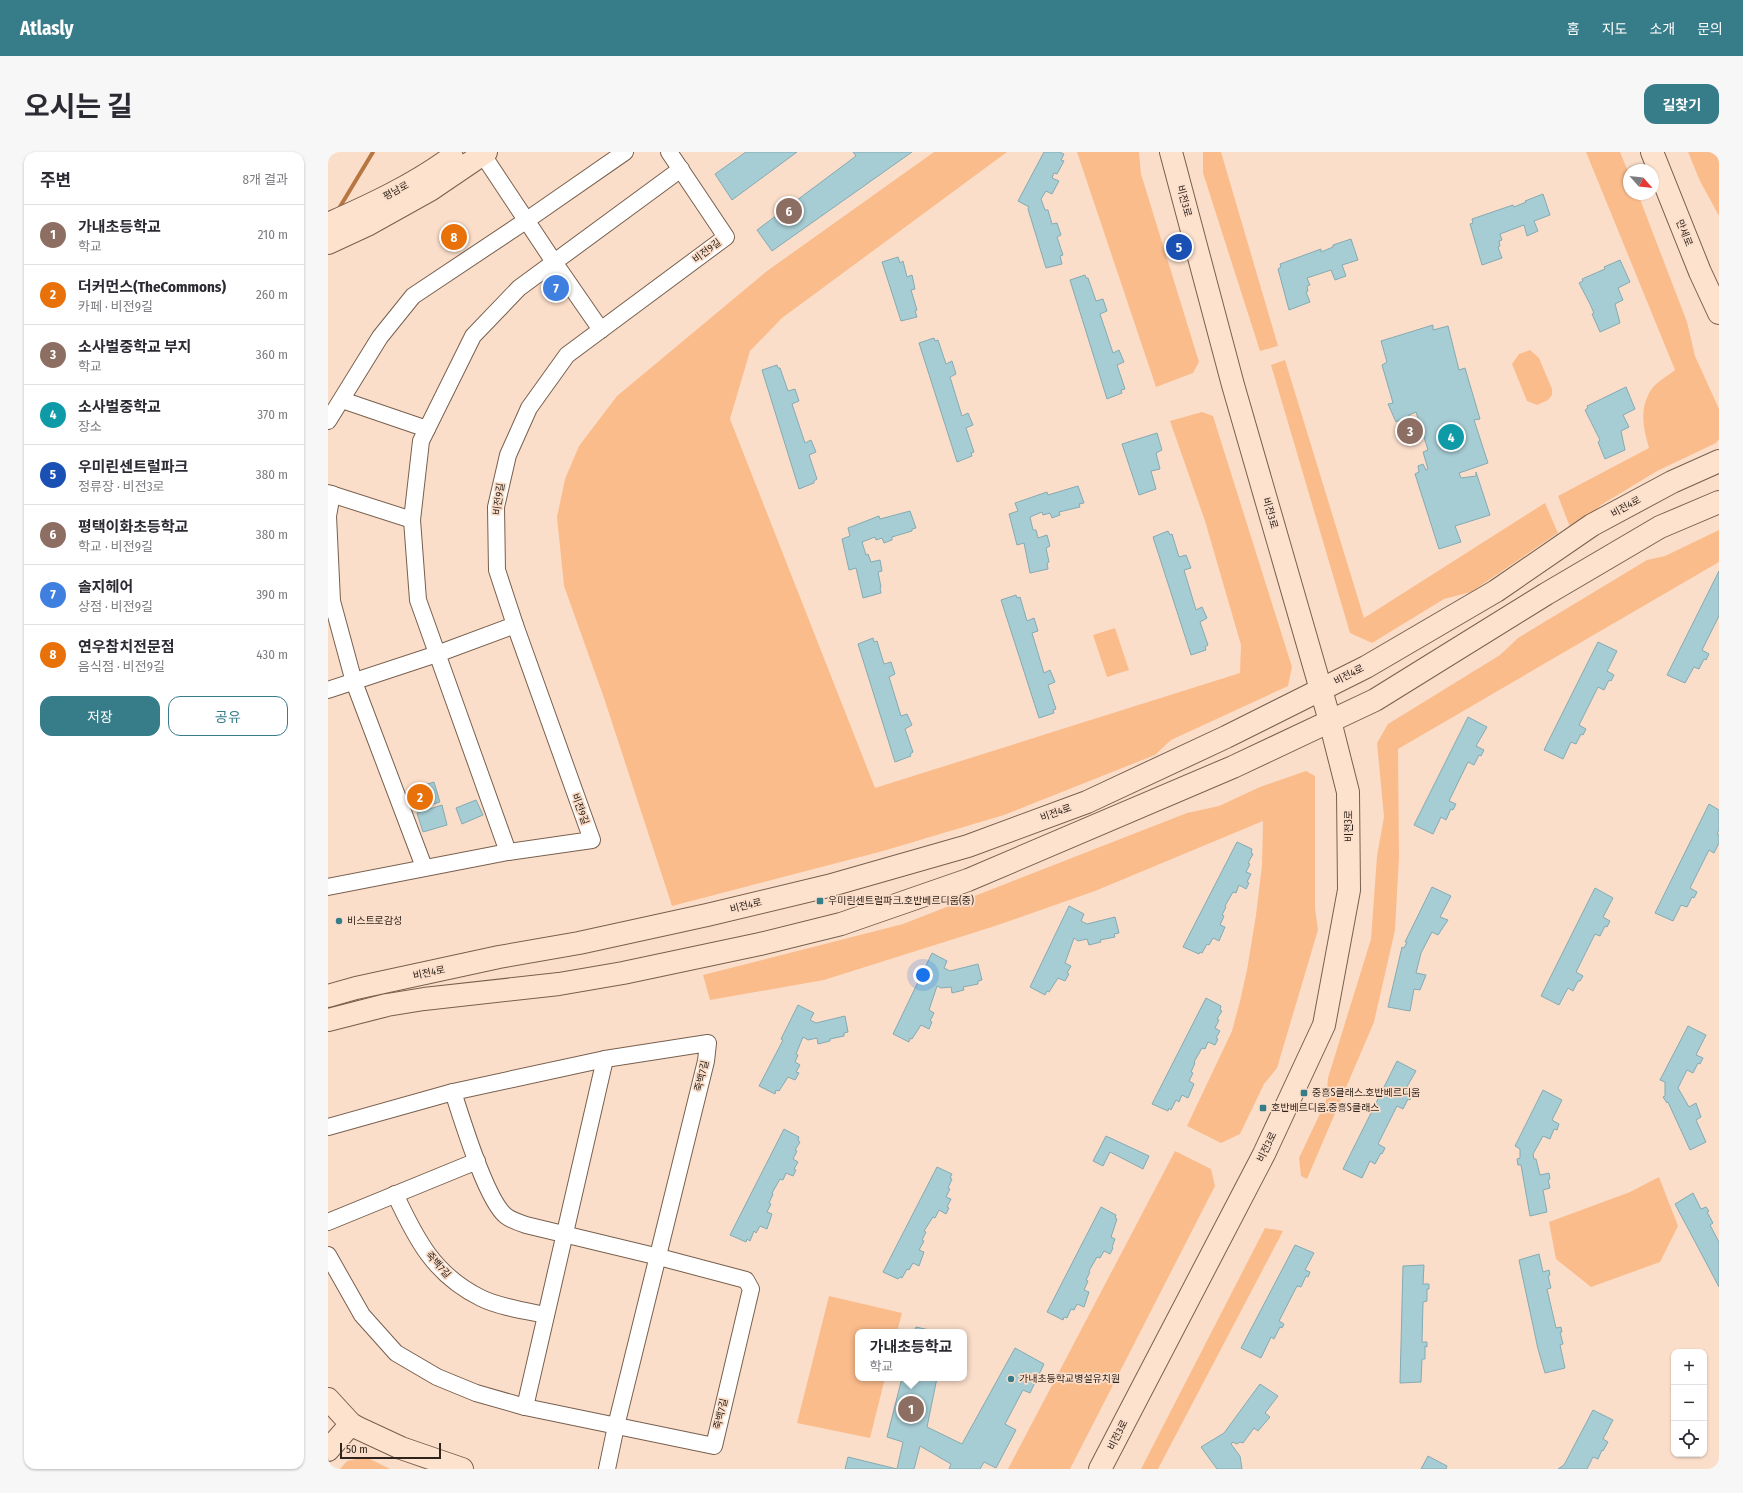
<!DOCTYPE html>
<html lang="ko">
<head>
<meta charset="utf-8">
<style>
  body { margin:0; font-family:"Fira Sans Condensed","Noto Sans KR",sans-serif; background:#f7f7f7; color:#2b2b33 }
  .controls { position:absolute; right:12px; bottom:12px; display:grid; overflow:hidden; border-radius:8px; box-shadow:0 1px 3px #0004 }
  .controls button { width:36px; height:36px; display:grid; place-items:center; padding:0; border:0; border-bottom:1px solid #e1e1e2; background:#fff; color:#2b2b33; font:20px sans-serif }
  .compass { position:absolute; left:1295px; top:12px; width:36px; height:36px; border-radius:50%; background:#fff; box-shadow:0 1px 3px #0004; rotate:117deg }
  .scale { position:absolute; left:12px; bottom:10px; width:101px; box-sizing:border-box; padding-left:4px; border:2px solid #2e241c; border-top:0; font-size:11px; line-height:14px; white-space:nowrap; color:#2e241c; -webkit-text-stroke:3px #fbdeca; paint-order:stroke }
  .you { position:absolute; left:595px; top:823px; width:14px; height:14px; margin:-10px; border:3px solid #fff; border-radius:50%; background:#1a73e8; box-shadow:0 0 0 6px #1a73e833 }
  .badge { display:grid; place-items:center; width:26px; height:26px; border-radius:50%; background:#377c89; color:#fff; font-size:13px; font-weight:700 }
  .pin { position:absolute; translate:-50% -50%; border:2px solid #fff; box-shadow:0 1px 4px #0006 }
  .popup { position:absolute; left:527px; top:1177px; width:112px; height:52px; box-sizing:border-box; display:grid; place-content:center; border-radius:8px; background:#fff; filter:drop-shadow(0 1px 3px #0005); font-size:13px; white-space:nowrap; color:#7c7c81 }
  .popup b { font-size:15px; color:#2b2b33 }
  .popup::after { content:''; position:absolute; left:50%; top:100%; margin-left:-8px; border:8px solid transparent; border-top-color:#fff }
  .list { margin:0; padding:0; list-style:none }
  h2 { display:flex; justify-content:space-between; align-items:center; height:52px; margin:0; padding:0 16px; font-size:17px }
  h2 small { font-size:13px; font-weight:400; color:#7c7c81 }
  .list li { display:grid; grid-template-columns:26px 1fr auto; gap:12px; align-items:center; box-sizing:border-box; height:60px; padding:0 16px; border-top:1px solid #e1e1e2 }
  .list b { display:block; font-size:15px; white-space:nowrap }
  .list p { margin:0; font-size:13px; white-space:nowrap; color:#7c7c81 }
  .list em { font-size:13px; font-style:normal; color:#7c7c81 }
  .actions { display:flex; gap:8px; padding:12px 16px }
  .actions a { flex:1; padding:9px 0; border:1px solid #377c89; border-radius:12px; text-align:center; font-size:14px; color:#377c89 }
  .actions .main { background:#377c89; color:#fff }
  .icon { flex:none; width:22px; height:22px; fill:none; stroke:currentColor; stroke-width:2; stroke-linecap:round; stroke-linejoin:round }
  .map { position:relative; flex:none; width:1391px; height:1317px; overflow:hidden; border-radius:12px }
  header { display:flex; align-items:center; gap:24px; box-sizing:border-box; height:56px; padding:0 20px; background:#377c89; color:#fff }
  header strong { font-size:19px }
  nav { display:flex; gap:22px; margin-inline-start:auto; font-size:14px }
  .intro { display:flex; align-items:center; justify-content:space-between; box-sizing:border-box; height:96px; padding:0 24px }
  h1 { margin:0; font-size:28px }
  .button { padding:10px 18px; border-radius:12px; background:#377c89; color:#fff; font-size:14px; font-weight:700 }
  main { display:flex; gap:24px; padding:0 24px }
  aside { flex:1; background:#fff; border-radius:12px; box-shadow:0 1px 3px #0004 }
  .map>svg:first-child { display:block }
  .green { fill:#fbbc8c }
  .lines { fill:none; stroke-linecap:round; stroke-linejoin:round }
  .stream { stroke:#b77743; stroke-width:4 }
  .building { fill:#a6ccd4; stroke:#85aab2 }
  .street-casing { stroke:#78604e; stroke-width:18 }
  .secondary-casing { stroke:#78604e; stroke-width:24 }
  .street { stroke:#fff; stroke-width:16 }
  .secondary { stroke:#fde3ce; stroke-width:22 }
  .poi-dot { fill:#377c89; stroke:#fbdeca; stroke-width:1.5 }
  .labels { text-anchor:middle; dominant-baseline:central; stroke-width:3.5; stroke-linejoin:round; paint-order:stroke }
  .street-label { font-size:10px; fill:#2e241c; stroke:#fbdeca }
  .poi-label { font-size:10px; fill:#2e241c; stroke:#fbdeca; text-anchor:start }
</style>
</head>
<body>
<header>
<strong>Atlasly</strong>
<nav><a>홈</a><a>지도</a><a>소개</a><a>문의</a></nav>
</header>
<div class="intro"><h1>오시는 길</h1><a class="button">길찾기</a></div>
<main>
<aside>
<h2>주변<small>8개 결과</small></h2>
<ul class="list">
<li><span class="badge" style="background:#8d6e63">1</span><div><b>가내초등학교</b><p>학교</p></div><em>210 m</em></li>
<li><span class="badge" style="background:#e8710a">2</span><div><b>더커먼스(TheCommons)</b><p>카페 · 비전9길</p></div><em>260 m</em></li>
<li><span class="badge" style="background:#8d6e63">3</span><div><b>소사벌중학교 부지</b><p>학교</p></div><em>360 m</em></li>
<li><span class="badge" style="background:#0f9aa8">4</span><div><b>소사벌중학교</b><p>장소</p></div><em>370 m</em></li>
<li><span class="badge" style="background:#1a4fb4">5</span><div><b>우미린센트럴파크</b><p>정류장 · 비전3로</p></div><em>380 m</em></li>
<li><span class="badge" style="background:#8d6e63">6</span><div><b>평택이화초등학교</b><p>학교 · 비전9길</p></div><em>380 m</em></li>
<li><span class="badge" style="background:#3f7fe0">7</span><div><b>솔지헤어</b><p>상점 · 비전9길</p></div><em>390 m</em></li>
<li><span class="badge" style="background:#e8710a">8</span><div><b>연우참치전문점</b><p>음식점 · 비전9길</p></div><em>430 m</em></li>
</ul>
<div class="actions"><a class="main">저장</a><a>공유</a></div>
</aside>
<div class="map">
<svg width="1391" height="1317" viewBox="0 0 1391 1317">
  <rect width="100%" height="100%" fill="#fbdeca"/>
  <!-- green -->
  <g class="green">
    <polygon points="606,0 679,0 454,166 422,199 402,267 547,636 912,521 913,493 877,369 842,269 874,260 885,264 964,515 960,534 843,588 827,603 676,663 555,699 344,754 276,546 236,434 229,365 237,327 251,294 289,244 439,119"/>
    <polygon points="749,0 811,0 813,22 871,210 865,221 828,235"/>
    <polygon points="875,0 893,0 950,194 932,199 875,21"/>
    <path d="M1258 0H1292L1301 22V42H1310L1359 170 1367 204 1391 257V287L1388 291 1329 319 1273 353 1261 364 1242 375 1230 344 1321 296C1315 276 1311 257 1323 238 1328 230 1340 224 1347 218Z"/>
    <polygon points="1360,0 1391,0 1391,64 1372,29"/>
    <polygon points="1202,198 1211,206 1224,237 1224,243 1220,248 1209,253 1199,249 1184,212 1191,202"/>
    <polygon points="957,208 1036,466 1217,351 1230,381 1143,440 1116,447 1044,491 1022,481 943,213"/>
    <polygon points="1391,378 1391,410 1070,597 1071,705 1067,778 1046,870 979,1027 973,1024 971,1006 998,949 1000,926 1043,787 1049,704 1056,665 1049,591 1060,572 1172,503 1190,486 1319,408 1337,404"/>
    <polygon points="787,476 801,518 779,525 765,483"/>
    <polygon points="978,619 987,624 987,756 990,778 949,916 936,932 912,982 893,991 859,974 904,879 912,849 919,818 928,763 934,713 935,669 767,739 667,774 496,828 382,848 375,823 575,772 859,661 891,654 932,635"/>
    <polygon points="847,999 883,1017 887,1034 742,1317 680,1317"/>
    <polygon points="1331,1025 1350,1074 1332,1110 1263,1135 1228,1107 1221,1070 1302,1040"/>
    <polygon points="937,1076 955,1079 830,1317 813,1317"/>
    <polygon points="501,1144 574,1161 569,1180 530,1180 530,1226 557,1226 542,1286 469,1271"/>
    <polygon points="38,1305 62,1317 12,1317 19,1309"/>
  </g>
  <g class="lines">
    <!-- stream -->
    <polyline class="stream" points="10,58 45,0"/>
  </g>
  <!-- building -->
  <g class="building">
    <polygon points="418,0 469,0 404,48 387,22"/>
    <polygon points="525,0 584,0 444,99 429,78 528,4"/>
    <polygon points="716,0 731,0 736,2 733,8 736,9 729,22 726,21 724,26 731,29 724,42 718,39 713,47 717,58 720,58 724,72 729,71 733,83 729,85 735,103 732,104 734,112 718,116 700,57 701,55 690,49"/>
    <polygon points="1215,42 1222,63 1206,69 1210,79 1199,84 1196,73 1172,82 1174,88 1171,89 1172,94 1170,95 1174,106 1154,113 1142,72 1145,71 1144,67 1185,53 1186,55 1198,50 1197,49"/>
    <polygon points="1023,87 1030,108 1014,113 1018,124 1007,128 1003,118 979,126 982,133 979,134 980,139 978,140 982,150 961,158 950,117 953,115 952,112 993,97 993,100 1005,95 1005,93"/>
    <polygon points="570,105 572,111 575,109 579,125 584,123 587,137 583,138 589,158 587,159 589,165 573,169 554,110"/>
    <polygon points="1292,108 1302,130 1290,136 1295,148 1287,152 1292,171 1272,180 1264,162 1266,161 1262,152 1251,131 1255,129 1254,127 1277,117 1276,115"/>
    <polygon points="757,123 758,126 760,126 768,149 775,147 779,159 772,162 785,201 791,198 796,210 789,213 797,237 793,238 794,241 779,247 742,128"/>
    <polygon points="1105,173 1105,178 1120,174 1131,218 1137,216 1152,267 1146,268 1160,311 1131,321 1133,326 1148,324 1148,320 1162,363 1127,374 1133,390 1111,397 1087,322 1091,320 1090,314 1095,312 1098,318 1100,317 1095,300 1100,298 1088,260 1081,263 1082,267 1075,271 1072,268 1068,270 1060,252 1065,251 1054,213 1059,210 1053,189"/>
    <polygon points="606,186 607,189 610,188 618,212 624,209 628,222 622,225 634,264 640,261 645,273 638,276 646,300 643,301 644,304 629,310 591,191"/>
    <polygon points="449,213 450,216 452,216 460,239 467,237 471,249 464,252 477,291 483,288 488,300 481,303 489,327 486,329 486,331 471,337 434,218"/>
    <polygon points="1298,235 1307,257 1295,263 1301,275 1293,279 1297,298 1277,307 1270,290 1272,288 1257,258 1260,256 1259,254"/>
    <polygon points="829,281 834,298 828,301 832,317 823,319 828,337 811,343 794,292"/>
    <polygon points="750,334 756,351 751,352 752,355 731,360 732,363 724,366 722,361 715,363 714,360 702,365 705,378 708,378 710,386 719,383 722,394 718,396 721,410 719,411 720,417 702,421 696,391 689,393 681,362 690,359 687,351 719,340 720,343"/>
    <polygon points="582,359 588,376 584,377 584,379 564,385 564,388 556,391 554,386 548,388 547,385 534,390 538,403 540,402 543,410 552,408 554,419 550,420 553,435 552,436 553,441 535,446 528,416 521,418 514,387 522,384 520,376 551,364 552,367"/>
    <polygon points="840,379 842,383 844,382 851,405 858,403 863,416 856,418 868,458 874,455 879,466 872,470 880,493 877,495 878,498 863,503 825,385"/>
    <polygon points="1391,419 1391,464 1374,498 1381,502 1378,508 1376,507 1371,517 1366,515 1357,531 1339,523"/>
    <polygon points="688,443 689,446 692,445 699,469 706,466 710,479 704,481 716,521 722,518 727,530 720,533 728,557 725,558 726,561 711,566 673,448"/>
    <polygon points="545,486 546,490 549,489 556,512 563,510 567,522 561,525 573,564 579,562 584,573 577,577 585,600 582,602 583,604 567,610 530,492"/>
    <polygon points="1270,490 1289,499 1279,519 1286,523 1283,529 1281,528 1276,538 1270,535 1251,573 1258,577 1255,583 1253,582 1248,592 1243,590 1235,607 1216,598"/>
    <polygon points="1140,565 1159,575 1148,594 1156,598 1153,604 1151,603 1146,613 1140,610 1121,649 1128,652 1125,658 1123,657 1118,668 1113,665 1105,682 1086,673"/>
    <polygon points="106,630 112,650 89,657 83,637"/>
    <polygon points="148,648 155,663 134,672 128,656"/>
    <polygon points="1381,652 1391,658 1391,678 1389,682 1391,683 1391,691 1386,701 1381,698 1362,736 1369,740 1366,746 1364,745 1359,755 1353,753 1345,769 1327,761"/>
    <polygon points="114,653 119,673 95,680 89,661"/>
    <polygon points="909,690 924,697 923,701 925,702 920,711 922,712 918,720 923,722 919,730 921,731 918,737 911,733 908,741 905,740 897,754 898,755 894,763 896,764 892,773 897,775 891,789 885,786 881,793 879,792 874,801 872,800 871,802 855,795"/>
    <polygon points="1104,735 1123,744 1112,765 1120,768 1110,783 1104,780 1093,801 1088,821 1098,823 1092,838 1086,837 1082,859 1060,855 1074,795 1076,796 1079,790 1077,790"/>
    <polygon points="1267,736 1285,746 1275,765 1282,769 1279,775 1277,774 1272,784 1267,782 1248,820 1255,824 1252,829 1250,829 1245,839 1240,836 1231,853 1213,844"/>
    <polygon points="741,754 756,762 753,769 759,772 787,765 791,781 786,782 787,785 772,788 773,790 761,793 759,787 750,789 746,786 737,811 743,814 739,821 741,822 737,829 730,826 721,840 719,839 717,843 702,835"/>
    <polygon points="604,801 619,809 616,816 622,819 650,812 654,828 650,829 650,832 635,835 636,838 624,841 623,835 613,836 609,834 601,858 606,861 602,869 604,870 601,877 593,873 584,887 582,886 581,890 565,882"/>
    <polygon points="878,846 893,854 892,858 894,859 889,867 891,868 887,876 892,879 888,886 890,887 887,893 880,890 877,897 874,896 866,910 867,911 863,920 865,921 861,929 866,932 860,946 854,943 851,950 848,948 843,958 841,956 840,959 824,952"/>
    <polygon points="470,853 486,861 482,868 488,871 517,864 520,880 516,881 516,884 502,887 502,889 490,892 489,886 480,888 475,885 468,902 470,903 467,910 472,913 468,920 471,921 467,928 460,925 451,939 448,938 447,942 431,934 455,888 453,887"/>
    <polygon points="1360,874 1378,883 1368,903 1375,906 1372,912 1370,911 1365,921 1359,918 1350,936 1361,955 1368,951 1373,965 1368,968 1378,990 1362,998 1340,950 1339,951 1335,945 1337,944 1337,930 1332,928"/>
    <polygon points="1069,909 1088,919 1077,938 1085,942 1082,948 1080,947 1075,957 1069,954 1050,992 1057,996 1054,1002 1053,1001 1047,1012 1042,1009 1034,1026 1015,1017"/>
    <polygon points="1215,938 1234,948 1224,968 1231,972 1229,978 1226,977 1222,987 1215,984 1205,1002 1206,1007 1208,1007 1212,1023 1221,1021 1222,1027 1220,1028 1222,1036 1215,1038 1219,1060 1202,1064 1193,1013 1190,1013 1189,1007 1192,1006 1192,997 1187,994"/>
    <polygon points="456,977 471,985 470,988 472,990 467,998 469,999 465,1007 470,1010 466,1017 468,1018 465,1024 458,1021 455,1028 452,1027 444,1041 445,1042 441,1051 443,1052 439,1060 444,1062 439,1077 432,1074 428,1081 426,1079 422,1089 419,1087 418,1090 402,1083"/>
    <polygon points="778,984 821,1004 815,1017 782,1000 775,1014 765,1009"/>
    <polygon points="609,1015 624,1022 622,1026 624,1027 620,1036 622,1037 618,1045 623,1047 619,1055 621,1056 618,1062 611,1058 607,1066 605,1065 596,1079 598,1080 594,1088 596,1089 591,1098 596,1100 591,1114 585,1111 581,1118 579,1117 574,1126 572,1125 570,1127 555,1120"/>
    <polygon points="1365,1041 1373,1057 1378,1055 1381,1059 1379,1060 1385,1071 1382,1073 1391,1090 1391,1135 1347,1052"/>
    <polygon points="773,1055 788,1063 787,1066 789,1067 783,1085 787,1087 784,1095 785,1096 782,1102 776,1099 772,1106 769,1105 761,1119 762,1120 758,1128 760,1129 756,1138 761,1140 756,1155 749,1152 746,1158 743,1157 739,1166 736,1165 735,1168 719,1160"/>
    <polygon points="967,1093 986,1101 977,1118 982,1120 980,1125 978,1124 973,1135 969,1134 951,1169 956,1172 954,1176 952,1175 946,1187 943,1185 933,1206 913,1196"/>
    <polygon points="1211,1102 1215,1120 1221,1118 1222,1123 1220,1124 1223,1136 1219,1137 1228,1176 1233,1175 1234,1180 1232,1180 1235,1192 1232,1193 1237,1216 1217,1221 1210,1197 1191,1108"/>
    <polygon points="1096,1113 1095,1132 1101,1132 1101,1137 1099,1137 1099,1149 1095,1150 1094,1190 1099,1190 1099,1195 1097,1194 1097,1207 1094,1207 1093,1230 1072,1231 1075,1114"/>
    <polygon points="588,1175 610,1180 586,1180"/>
    <polygon points="687,1196 716,1212 702,1241 695,1238 677,1272 688,1278 668,1316 656,1310 652,1317 621,1317 623,1312 592,1294 586,1317 517,1317 520,1305 569,1317 575,1290 559,1285 574,1226 609,1226 599,1275 634,1292"/>
    <polygon points="932,1232 950,1244 937,1261 942,1265 930,1279 926,1276 915,1291 912,1290 909,1292 905,1290 903,1292 912,1304 914,1317 889,1317 873,1295 896,1281"/>
    <polygon points="1265,1258 1285,1268 1275,1287 1280,1290 1275,1299 1274,1298 1270,1307 1265,1305 1259,1317 1230,1317 1236,1313"/>
    <polygon points="1100,1304 1119,1314 1118,1317 1093,1317"/>
  </g>
  <g class="lines">
    <!-- street casing -->
    <g class="street-casing">
      <g id="street">
        <polyline points="153,0 226,110 273,178"/>
        <polyline points="14,248 99,277"/>
        <polyline points="0,269 52,185 85,144 199,68 297,0"/>
        <polyline points="0,341 84,368"/>
        <polyline points="4,342 0,364 4,449 26,530 96,715"/>
        <polyline points="0,538 109,502 187,473"/>
        <polyline points="180,700 90,448 84,368 93,289 145,184 191,136 353,17"/>
        <polyline points="0,735 180,700 264,688 187,473 169,418 168,355 180,303 201,256 239,203 398,85 341,0"/>
        <polyline points="0,975 125,940 277,907 380,891 378,909 288,1274 279,1317"/>
        <path d="M67 1042C88 1087 106 1123 153 1146 171 1155 198 1159 218 1163"/>
        <polyline points="0,1070 149,1009"/>
        <path d="M0 1103 34 1163 68 1201 109 1225 148 1241 197 1255 386 1294 423 1137 418 1128 331 1105 198 1073C192 1071 183 1068 178 1064 158 1048 134 967 125 940"/>
        <polyline points="197,1255 277,907"/>
      </g>
    </g>
    <!-- secondary casing -->
    <g class="secondary-casing">
      <g id="secondary">
        <polyline points="1324,0 1372,120 1391,161"/>
        <path d="M0 72C43 53 86 33 124 5"/>
        <polyline points="0,91 41,72 102,38 158,0"/>
        <polyline points="0,844 28,836 171,805 251,791 379,763 500,734 640,694 759,650 898,585 1038,515 1168,439 1264,373 1344,330 1391,309"/>
        <polyline points="0,868 59,853 96,847 231,832 295,821 432,792 513,772 640,728 905,615 1047,548 1218,442 1332,375 1391,350"/>
        <polyline points="0,1247 23,1272 30,1276 73,1296 134,1317"/>
        <polyline points="0,1298 23,1272"/>
        <polyline points="772,1317 936,1002 996,873 1021,738 1020,640 1002,569 905,233 843,0"/>
      </g>
    </g>
    <!-- street -->
    <use href="#street" class="street"/>
    <!-- secondary -->
    <use href="#secondary" class="secondary"/>
  </g>
  <!-- markers -->
  <g class="poi-dot">
    <rect x="488" y="745" width="8" height="8" rx="2"/>
    <circle cx="11" cy="769" r="4"/>
    <rect x="972" y="937" width="8" height="8" rx="2"/>
    <rect x="931" y="952" width="8" height="8" rx="2"/>
    <circle cx="683" cy="1227" r="4"/>
  </g>
  <g class="labels">
    <!-- street labels -->
    <g class="street-label">
      <text transform="translate(68 39) rotate(-29)">평남로</text>
      <text transform="translate(856 49) rotate(75)">비전3로</text>
      <text transform="translate(1356 81) rotate(68)">만세로</text>
      <text transform="translate(379 99) rotate(-37)">비전9길</text>
      <text transform="translate(171 347) rotate(-82)">비전9길</text>
      <text transform="translate(1298 355) rotate(-29)">비전4로</text>
      <text transform="translate(942 361) rotate(74)">비전3로</text>
      <text transform="translate(1021 523) rotate(-27)">비전4로</text>
      <text transform="translate(252 657) rotate(70)">비전9길</text>
      <text transform="translate(728 661) rotate(-20)">비전4로</text>
      <text transform="translate(1021 674) rotate(-90)">비전3로</text>
      <text transform="translate(418 754) rotate(-14)">비전4로</text>
      <text transform="translate(101 821) rotate(-12)">비전4로</text>
      <text transform="translate(374 924) rotate(-77)">죽백7길</text>
      <text transform="translate(939 995) rotate(-64)">비전3로</text>
      <text transform="translate(110 1113) rotate(48)">죽백7길</text>
      <text transform="translate(393 1262) rotate(-77)">죽백7길</text>
      <text transform="translate(790 1283) rotate(-63)">비전3로</text>
    </g>
    <!-- poi labels -->
    <g class="poi-label">
      <text x="500" y="749">우미린센트럴파크.호반베르디움(중)</text>
      <text x="19" y="769">비스트로감성</text>
      <text x="984" y="941">중흥S클래스.호반베르디움</text>
      <text x="943" y="956">호반베르디움.중흥S클래스</text>
      <text x="691" y="1227">가내초등학교병설유치원</text>
    </g>
  </g>
</svg>
<div class="controls">
<button>+</button>
<button>−</button>
<button><svg class="icon" aria-label="locate" viewBox="0 0 24 24"><circle cx="12" cy="12" r="6"/><path d="M12 2v4M12 18v4M2 12h4M18 12h4"/></svg></button>
</div>
<svg class="compass" viewBox="-18 -18 36 36"><path d="M0-13l5 13h-10z" fill="#e53935"/><path d="M0 13l5-13h-10z" fill="#7c7c81"/></svg>
<div class="scale">50 m</div>
<div class="you"></div>
<div class="pin badge" style="left:583px;top:1257px;background:#8d6e63">1</div>
<div class="popup"><b>가내초등학교</b>학교</div>
<div class="pin badge" style="left:92px;top:645px;background:#e8710a">2</div>
<div class="pin badge" style="left:1082px;top:279px;background:#8d6e63">3</div>
<div class="pin badge" style="left:1123px;top:285px;background:#0f9aa8">4</div>
<div class="pin badge" style="left:851px;top:95px;background:#1a4fb4">5</div>
<div class="pin badge" style="left:461px;top:59px;background:#8d6e63">6</div>
<div class="pin badge" style="left:228px;top:136px;background:#3f7fe0">7</div>
<div class="pin badge" style="left:126px;top:85px;background:#e8710a">8</div>
</div>
</main>
</body>
</html>
